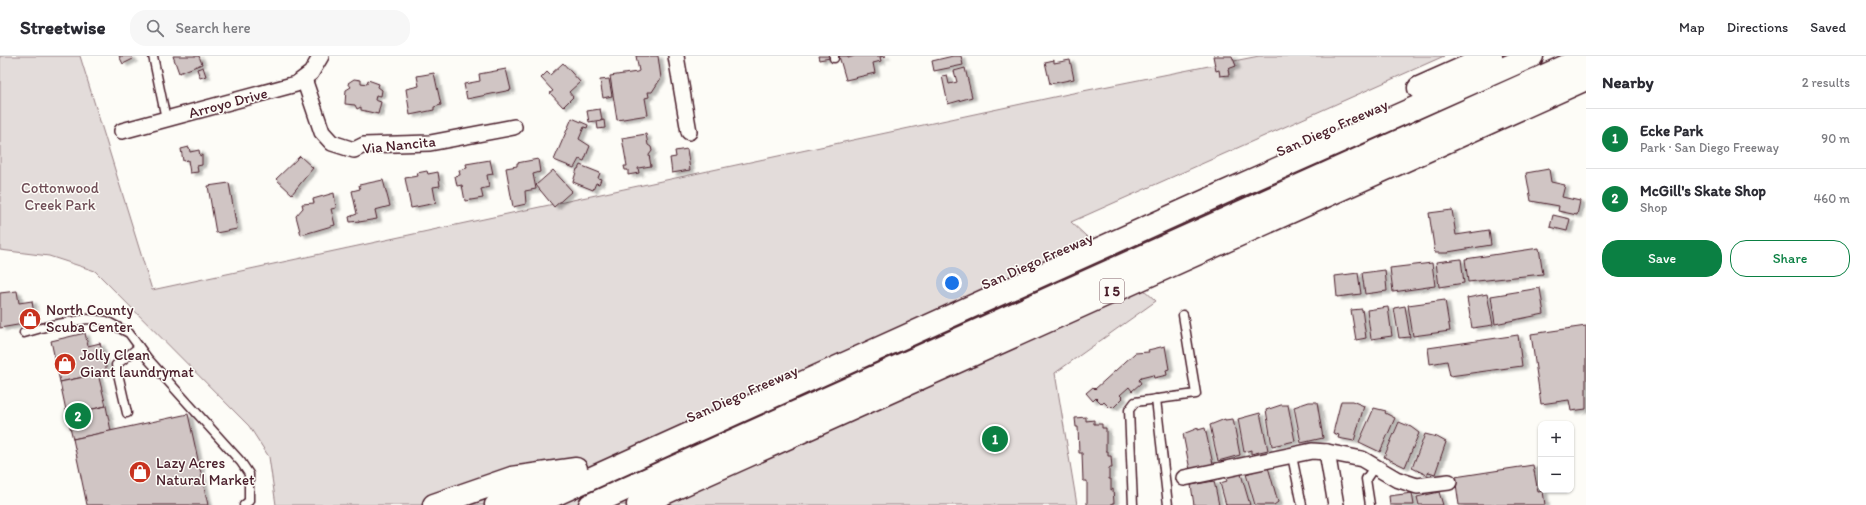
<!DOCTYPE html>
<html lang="en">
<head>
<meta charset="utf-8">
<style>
  body { margin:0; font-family:Itim,sans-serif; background:#f7f7f7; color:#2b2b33 }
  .controls { position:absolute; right:12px; bottom:12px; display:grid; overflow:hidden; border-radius:8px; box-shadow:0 1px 3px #0004 }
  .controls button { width:36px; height:36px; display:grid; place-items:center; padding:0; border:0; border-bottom:1px solid #e1e1e2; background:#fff; color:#2b2b33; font:20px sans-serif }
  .you { position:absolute; left:952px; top:227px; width:14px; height:14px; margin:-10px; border:3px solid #fff; border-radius:50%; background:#1a73e8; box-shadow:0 0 0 6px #1a73e833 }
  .badge { display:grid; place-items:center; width:26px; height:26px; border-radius:50%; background:#0b8043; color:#fff; font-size:13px; font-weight:700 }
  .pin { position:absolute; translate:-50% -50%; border:2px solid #fff; box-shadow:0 1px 4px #0006 }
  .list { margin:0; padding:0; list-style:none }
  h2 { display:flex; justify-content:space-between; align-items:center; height:52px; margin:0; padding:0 16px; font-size:17px }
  h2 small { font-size:13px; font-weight:400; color:#7c7c81 }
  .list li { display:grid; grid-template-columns:26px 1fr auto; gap:12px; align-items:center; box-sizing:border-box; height:60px; padding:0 16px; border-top:1px solid #e1e1e2 }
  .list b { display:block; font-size:15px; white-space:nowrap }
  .list p { margin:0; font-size:13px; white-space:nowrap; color:#7c7c81 }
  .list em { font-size:13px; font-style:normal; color:#7c7c81 }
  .actions { display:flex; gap:8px; padding:12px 16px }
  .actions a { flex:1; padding:9px 0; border:1px solid #0b8043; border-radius:16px; text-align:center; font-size:14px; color:#0b8043 }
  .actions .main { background:#0b8043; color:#fff }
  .icon { flex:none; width:22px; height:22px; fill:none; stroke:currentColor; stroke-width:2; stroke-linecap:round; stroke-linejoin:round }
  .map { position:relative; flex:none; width:1586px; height:449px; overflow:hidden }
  header { display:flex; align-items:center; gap:24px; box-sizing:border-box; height:56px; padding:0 20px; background:#fff; border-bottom:1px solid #e1e1e2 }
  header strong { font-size:19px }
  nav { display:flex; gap:22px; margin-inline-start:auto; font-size:14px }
  .search { width:280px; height:36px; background:#f7f7f7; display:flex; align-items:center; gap:10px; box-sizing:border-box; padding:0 14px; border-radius:16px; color:#7c7c81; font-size:15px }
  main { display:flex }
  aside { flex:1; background:#fff }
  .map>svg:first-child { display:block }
  .green { fill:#e3dcda; stroke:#967e82 }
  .building { fill:#d0c5c4; stroke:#4a1f2b; filter:url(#shadow) }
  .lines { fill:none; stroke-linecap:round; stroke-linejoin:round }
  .service-casing { stroke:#4a1f2b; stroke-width:11 }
  .minor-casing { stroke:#4a1f2b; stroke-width:18 }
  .motorway-casing { stroke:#4a1f2b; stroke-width:25 }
  .service { stroke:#fdfcf7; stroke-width:8 }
  .minor { stroke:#fdfcf7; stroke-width:15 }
  .motorway { stroke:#fdfcf7; stroke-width:22 }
  .labels { text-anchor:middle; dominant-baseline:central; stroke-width:3; stroke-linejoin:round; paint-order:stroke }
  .shield { fill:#fdfcf7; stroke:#806168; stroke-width:1 }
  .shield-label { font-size:14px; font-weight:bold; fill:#4a1f2b }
  .street-label { font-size:15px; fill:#4a1f2b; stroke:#fdfcf7 }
  .park-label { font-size:15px; fill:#704e57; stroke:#fdfcf7 }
  .poi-label { font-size:15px; fill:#4a1f2b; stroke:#fdfcf7; text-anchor:start }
</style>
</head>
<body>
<header>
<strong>Streetwise</strong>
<div class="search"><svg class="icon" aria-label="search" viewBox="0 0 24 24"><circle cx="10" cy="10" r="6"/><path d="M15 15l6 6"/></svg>Search here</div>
<nav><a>Map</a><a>Directions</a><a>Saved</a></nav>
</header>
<main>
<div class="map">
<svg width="1586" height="449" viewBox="0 0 1586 449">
  <defs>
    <filter id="shadow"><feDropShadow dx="4.5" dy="2.5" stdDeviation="1" flood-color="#0004"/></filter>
  </defs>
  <rect width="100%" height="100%" fill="#fdfcf7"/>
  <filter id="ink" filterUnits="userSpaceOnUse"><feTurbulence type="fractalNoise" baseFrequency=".025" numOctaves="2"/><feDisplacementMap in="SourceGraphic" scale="8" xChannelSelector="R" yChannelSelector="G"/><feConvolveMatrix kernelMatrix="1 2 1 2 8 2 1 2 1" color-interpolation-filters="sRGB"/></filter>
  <g filter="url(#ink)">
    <!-- green -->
    <polygon class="green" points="0,0 80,0 152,234 1068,38 1259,0 1444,0 1071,166 1156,245 1055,317 1077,449 276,449 269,401 249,370 95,215 49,200 0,194"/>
    <!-- building -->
    <g class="building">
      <polygon points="119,0 131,0 133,3 123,8"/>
      <polygon points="173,0 199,0 202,8 179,17"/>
      <polygon points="636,0 658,0 661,22 652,36 648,36 649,41 645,42 648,59 617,64 610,20 637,16 639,15"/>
      <polygon points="818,0 829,0 830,2 819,4"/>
      <polygon points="839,0 848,0 848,2 855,0 886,0 880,1 881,5 873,7 875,17 846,24"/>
      <polygon points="953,0 961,0 963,9 934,15 932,5"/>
      <polygon points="1213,0 1232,0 1236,10 1228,13 1229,19 1220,20 1219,14 1216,15"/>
      <polygon points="1054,4 1054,7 1070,4 1074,23 1050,28 1045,6"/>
      <polygon points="563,7 580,26 569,36 573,41 563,51 550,37 553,35 541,22 547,16 550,19"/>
      <polygon points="203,11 206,20 200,22 197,13"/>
      <polygon points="965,12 972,41 948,48 942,20 947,19 949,28 957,26 954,15"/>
      <polygon points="506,13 511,34 467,43 464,28 480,25 479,18"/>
      <polygon points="434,17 441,49 434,51 434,54 410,59 406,33 419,30 417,20"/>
      <polygon points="354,23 361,24 361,27 367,28 368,24 379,28 378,31 382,34 381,40 376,39 375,44 381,46 378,58 361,54 361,51 357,53 355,49 345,48 346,34 351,31 348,27"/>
      <polygon points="609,23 612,40 603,42 600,24"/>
      <polygon points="600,53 602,64 589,66 587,55"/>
      <polygon points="572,62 588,69 587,72 584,71 579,83 590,90 584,105 579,103 574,112 554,104"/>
      <polygon points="604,64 605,72 598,73 597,66"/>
      <polygon points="646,78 648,89 651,91 652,95 649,99 651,110 638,112 639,117 628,119 628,114 625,114 624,110 627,110 622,82"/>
      <polygon points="189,91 190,96 199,94 200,100 202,99 202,109 197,110 198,116 190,117 188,104 183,105 181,93"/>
      <polygon points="687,93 690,114 672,117 670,102 676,101 675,95"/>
      <polygon points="300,100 313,112 292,138 276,123"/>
      <polygon points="538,103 540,116 533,118 536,133 525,135 526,148 513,151 506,112 517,110 517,107"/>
      <polygon points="490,104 493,118 487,119 489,131 481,133 483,142 465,145 462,129 457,130 455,120 460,119 459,114 467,112 466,108"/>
      <polygon points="580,109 600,117 598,122 601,123 599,128 596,127 593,134 573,126 577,113 578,113"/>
      <polygon points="1549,113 1551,126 1565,129 1562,141 1580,145 1577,159 1558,155 1559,150 1531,145 1526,117"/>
      <polygon points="553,114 572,135 554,151 536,129"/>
      <polygon points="427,115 428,118 438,116 440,130 433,131 436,147 411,152 405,122 418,120 417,117"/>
      <polygon points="383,124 390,150 375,154 377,163 359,166 359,165 350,166 349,161 357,158 352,135 360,133 359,129"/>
      <polygon points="229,127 237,173 216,177 208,130"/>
      <polygon points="334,137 336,152 331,153 335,169 301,179 296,160 303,152 302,148 314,147 313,143"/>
      <polygon points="1452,154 1456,179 1489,174 1491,189 1448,196 1448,197 1435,197 1429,157"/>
      <polygon points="1553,159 1570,163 1567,175 1550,171"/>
      <polygon points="1539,192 1543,218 1468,226 1465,203"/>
      <polygon points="1461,203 1464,227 1439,231 1436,206"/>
      <polygon points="1432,207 1435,230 1393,236 1390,212"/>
      <polygon points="1385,214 1387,235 1365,238 1362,217"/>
      <polygon points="1358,217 1361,238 1337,241 1335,220"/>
      <polygon points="1540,232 1544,258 1495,268 1491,240"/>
      <polygon points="17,235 19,247 32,245 35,266 0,272 0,237"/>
      <polygon points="1487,238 1493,269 1472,272 1467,242"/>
      <polygon points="1445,244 1450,275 1413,280 1408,249"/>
      <polygon points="1405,250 1410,281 1399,282 1394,252"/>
      <polygon points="1388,251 1392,280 1371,283 1367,254"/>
      <polygon points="1362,253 1366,282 1356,284 1351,254"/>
      <polygon points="1586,270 1586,353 1571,355 1569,344 1541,348 1531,278"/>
      <polygon points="85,277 88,290 100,287 107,316 60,326 51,285"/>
      <polygon points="1518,279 1522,310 1450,320 1447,305 1430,308 1428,292"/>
      <polygon points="1165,290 1169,313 1166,314 1167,319 1154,322 1153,319 1141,322 1139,324 1141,327 1132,335 1129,331 1120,339 1123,342 1113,352 1112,350 1110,352 1104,346 1102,348 1096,342 1093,345 1086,337 1093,331 1095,333 1135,297 1149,296 1148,294"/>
      <polygon points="98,318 106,350 67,359 60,326"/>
      <polygon points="1341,345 1352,345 1364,350 1354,385 1338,382 1339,379 1333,377"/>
      <polygon points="1309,346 1317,346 1323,382 1301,387 1294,351"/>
      <polygon points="1281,349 1288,349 1295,385 1272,390 1266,354"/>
      <polygon points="106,350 111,375 73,383 67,359"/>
      <polygon points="1374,352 1386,355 1385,357 1395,362 1380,396 1359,386"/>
      <polygon points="1260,357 1268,394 1251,398 1251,394 1244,396 1238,363"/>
      <polygon points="188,358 208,449 87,449 73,383"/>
      <polygon points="1086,361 1086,365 1094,364 1094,368 1102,368 1102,372 1106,372 1106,395 1108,395 1108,400 1111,400 1112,412 1109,412 1109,423 1111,423 1111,434 1113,433 1114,447 1112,447 1112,449 1087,449 1087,425 1083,425 1082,397 1079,397 1078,371 1076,371 1075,362"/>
      <polygon points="1225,363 1225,364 1233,363 1240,399 1218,405 1210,369"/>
      <polygon points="1399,366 1411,371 1419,377 1405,411 1384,401"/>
      <polygon points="1198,372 1198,374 1205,372 1213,408 1190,414 1183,378"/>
      <polygon points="1425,378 1437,381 1446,386 1435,418 1429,416 1427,419 1412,412"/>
      <polygon points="1533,409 1538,436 1543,435 1545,449 1459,449 1455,421"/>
      <polygon points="1268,411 1278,446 1274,449 1255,449 1246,418"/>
      <polygon points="1241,418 1250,449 1226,449 1220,427 1227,425 1225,421"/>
      <polygon points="1214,425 1219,449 1194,449 1191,429"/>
      <polygon points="1439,436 1443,449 1419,449 1417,441"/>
      <polygon points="1412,437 1414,449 1390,449 1389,440"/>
    </g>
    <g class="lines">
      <!-- service casing -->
      <g class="service-casing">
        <g id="service">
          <polyline points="153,0 166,63"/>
          <polyline points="834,0 834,2"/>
          <polyline points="24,277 52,269 87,263 106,265 129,277 148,303 241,406 249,418 249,445 244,449"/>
          <polyline points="1156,343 1168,449"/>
          <polyline points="127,357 116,309 139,291"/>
          <polyline points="1292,400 1302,449"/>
          <polyline points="1133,449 1129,354 1135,346 1196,338 1183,259"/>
          <polyline points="1370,449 1366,423 1375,410"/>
        </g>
      </g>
      <!-- minor casing -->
      <g class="minor-casing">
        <g id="minor">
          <polyline points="676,0 689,76"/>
          <polyline points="304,23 322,76 332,87 354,94 364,89 430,87 514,71"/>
          <polyline points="122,75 296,28 311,17 321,0"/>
          <polyline points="1327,396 1336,449"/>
          <polyline points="1184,422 1312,395 1327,396 1362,403 1396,423 1417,430 1449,426"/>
        </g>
      </g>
      <!-- motorway casing -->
      <g class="motorway-casing">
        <g id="motorway">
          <polyline points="1419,32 1491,0"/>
          <polyline points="434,449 512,422 576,413"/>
          <polyline points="496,449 549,425"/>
          <polyline points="532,449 1223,137 1532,0"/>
          <polyline points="590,449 1586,1"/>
          <polyline points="638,449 1586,23"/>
        </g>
      </g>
      <!-- service -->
      <use href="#service" class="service"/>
      <!-- minor -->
      <use href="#minor" class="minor"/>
      <!-- motorway -->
      <use href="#motorway" class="motorway"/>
    </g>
  </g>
  <!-- icons -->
  <defs>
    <g id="shop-disc" transform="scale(1.15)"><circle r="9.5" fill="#c8321e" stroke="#fdfcf7"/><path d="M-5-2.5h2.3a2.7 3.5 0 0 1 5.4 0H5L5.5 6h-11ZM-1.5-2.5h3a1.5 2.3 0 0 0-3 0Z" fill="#fff"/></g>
  </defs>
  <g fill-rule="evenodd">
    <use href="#shop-disc" x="30" y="263"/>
    <use href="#shop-disc" x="65" y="308"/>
    <use href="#shop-disc" x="140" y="416"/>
  </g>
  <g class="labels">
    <!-- shield labels -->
    <rect class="shield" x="1100" y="223" width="24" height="24" rx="3"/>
    <g class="shield-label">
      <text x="1112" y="235">I 5</text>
    </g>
    <!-- street labels -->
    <g class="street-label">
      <text transform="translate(228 47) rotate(-15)">Arroyo Drive</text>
      <text transform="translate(1332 72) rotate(-24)">San Diego Freeway</text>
      <text transform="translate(399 89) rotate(-6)">Via Nancita</text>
      <text transform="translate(1037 205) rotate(-24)">San Diego Freeway</text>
      <text transform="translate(742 338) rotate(-24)">San Diego Freeway</text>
    </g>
    <!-- park labels -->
    <g class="park-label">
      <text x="60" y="132">Cottonwood<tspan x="60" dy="17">Creek Park</tspan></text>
    </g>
    <!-- poi labels -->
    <g class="poi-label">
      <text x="46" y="254">North County<tspan x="46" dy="17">Scuba Center</tspan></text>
      <text x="80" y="299">Jolly Clean<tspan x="80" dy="17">Giant laundrymat</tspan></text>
      <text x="156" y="407">Lazy Acres<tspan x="156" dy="17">Natural Market</tspan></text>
    </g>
  </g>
</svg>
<div class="controls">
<button>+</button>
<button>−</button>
</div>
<div class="you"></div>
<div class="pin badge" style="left:995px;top:383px">1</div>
<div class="pin badge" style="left:78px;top:360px">2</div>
</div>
<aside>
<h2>Nearby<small>2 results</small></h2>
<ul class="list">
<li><span class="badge">1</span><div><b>Ecke Park</b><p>Park · San Diego Freeway</p></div><em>90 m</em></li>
<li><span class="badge">2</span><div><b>McGill's Skate Shop</b><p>Shop</p></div><em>460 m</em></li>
</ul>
<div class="actions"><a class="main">Save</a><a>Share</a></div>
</aside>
</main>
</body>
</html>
